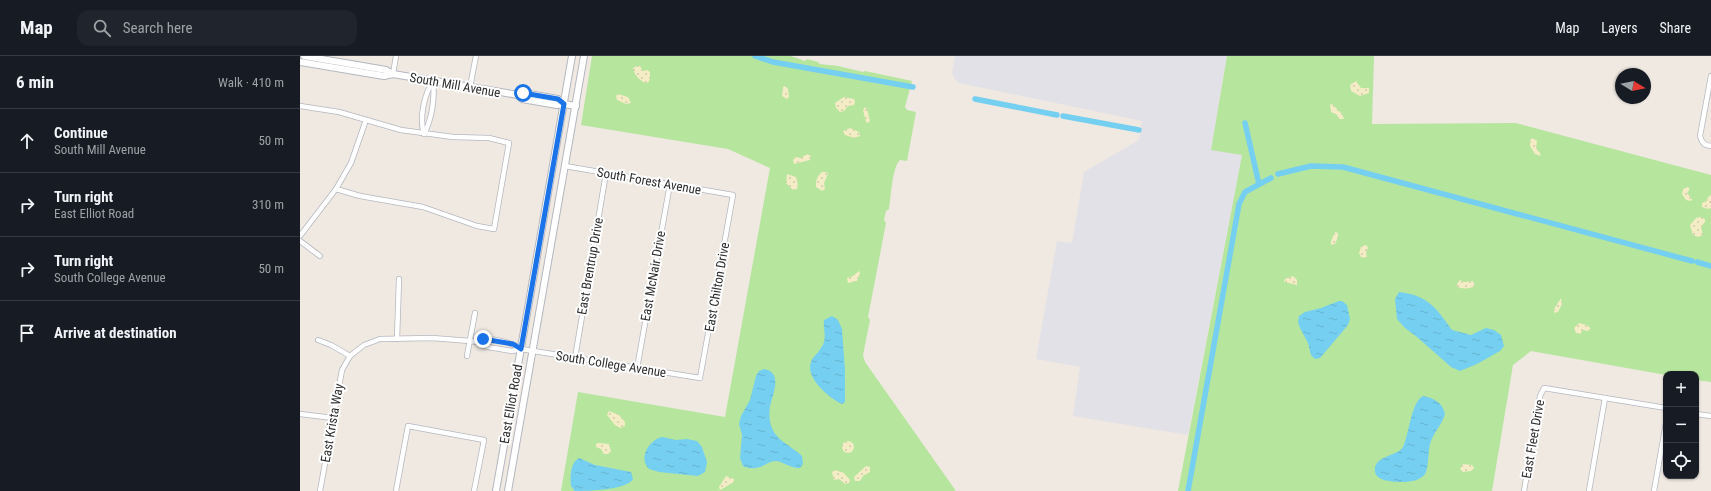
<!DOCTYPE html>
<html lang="en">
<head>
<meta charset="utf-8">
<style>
  body { margin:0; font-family:"Roboto Condensed",sans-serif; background:#20242c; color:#f1f3f6 }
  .controls { position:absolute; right:12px; bottom:12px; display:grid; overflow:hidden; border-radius:8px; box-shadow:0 1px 3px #0004 }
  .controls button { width:36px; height:36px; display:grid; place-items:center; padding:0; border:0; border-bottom:1px solid #363941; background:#171b24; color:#f1f3f6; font:20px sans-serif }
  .compass { position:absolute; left:1315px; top:12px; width:36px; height:36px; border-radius:50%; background:#171b24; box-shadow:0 1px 3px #0004; rotate:100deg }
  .stop { position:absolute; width:12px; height:12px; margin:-9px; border:3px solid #1a73e8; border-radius:50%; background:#fff }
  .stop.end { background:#1a73e8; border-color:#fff; box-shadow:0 1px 4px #0008 }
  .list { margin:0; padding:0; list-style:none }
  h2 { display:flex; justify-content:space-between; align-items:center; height:52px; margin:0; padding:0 16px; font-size:17px }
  h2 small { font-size:13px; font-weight:400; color:#9ea1a6 }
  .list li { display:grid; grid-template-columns:26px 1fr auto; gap:12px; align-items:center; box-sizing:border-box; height:64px; padding:0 16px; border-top:1px solid #363941 }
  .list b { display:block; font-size:15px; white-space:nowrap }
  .list p { margin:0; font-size:13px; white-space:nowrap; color:#9ea1a6 }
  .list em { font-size:13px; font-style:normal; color:#9ea1a6 }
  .icon { flex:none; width:22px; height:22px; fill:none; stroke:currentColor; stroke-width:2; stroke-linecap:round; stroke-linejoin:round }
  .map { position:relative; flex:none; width:1411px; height:435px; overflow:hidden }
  header { display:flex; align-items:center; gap:24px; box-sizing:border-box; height:56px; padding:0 20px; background:#171b24; border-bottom:1px solid #363941 }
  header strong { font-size:19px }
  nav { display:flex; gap:22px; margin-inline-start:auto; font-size:14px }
  .search { width:280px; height:36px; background:#20242c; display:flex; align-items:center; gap:10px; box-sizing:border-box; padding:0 14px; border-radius:12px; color:#9ea1a6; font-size:15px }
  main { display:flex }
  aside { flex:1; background:#171b24 }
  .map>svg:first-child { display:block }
  .industrial { fill:#e3e1e8 }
  .grass { fill:#b6e59e }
  .sand { fill:url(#sand-dots) }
  .water { fill:url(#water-ripples) }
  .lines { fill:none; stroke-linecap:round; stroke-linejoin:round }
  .canal { stroke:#75cff0; stroke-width:5.5 }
  .street-casing { stroke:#b4b7c1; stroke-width:6 }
  .secondary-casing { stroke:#b4b7c1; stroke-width:8 }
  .street { stroke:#fff; stroke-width:4.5 }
  .secondary { stroke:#fff; stroke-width:6 }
  .route { stroke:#1a73e8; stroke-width:5 }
  .labels { text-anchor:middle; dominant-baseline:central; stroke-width:4; stroke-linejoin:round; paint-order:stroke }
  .street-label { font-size:13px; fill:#2e2e2e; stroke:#fff }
</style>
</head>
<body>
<header>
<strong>Map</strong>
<div class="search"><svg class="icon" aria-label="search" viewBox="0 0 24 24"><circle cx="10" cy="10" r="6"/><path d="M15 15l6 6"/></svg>Search here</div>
<nav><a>Map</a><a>Layers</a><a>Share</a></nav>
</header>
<main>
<aside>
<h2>6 min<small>Walk · 410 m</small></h2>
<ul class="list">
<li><svg class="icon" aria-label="ahead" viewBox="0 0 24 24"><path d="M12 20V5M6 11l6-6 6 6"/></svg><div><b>Continue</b><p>South Mill Avenue</p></div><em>50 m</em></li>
<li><svg class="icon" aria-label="right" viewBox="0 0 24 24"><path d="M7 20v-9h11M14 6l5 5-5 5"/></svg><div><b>Turn right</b><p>East Elliot Road</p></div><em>310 m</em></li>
<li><svg class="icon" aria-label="right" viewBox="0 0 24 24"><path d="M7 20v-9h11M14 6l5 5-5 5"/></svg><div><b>Turn right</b><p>South College Avenue</p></div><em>50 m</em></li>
<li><svg class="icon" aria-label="arrive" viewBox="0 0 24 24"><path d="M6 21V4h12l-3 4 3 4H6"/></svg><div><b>Arrive at destination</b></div></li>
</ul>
</aside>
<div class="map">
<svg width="1411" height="435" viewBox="0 0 1411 435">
  <defs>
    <pattern id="sand-dots" width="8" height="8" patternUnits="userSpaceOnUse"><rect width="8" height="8" fill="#f3ecc5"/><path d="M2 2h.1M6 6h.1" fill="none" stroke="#d1cbaa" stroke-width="1.8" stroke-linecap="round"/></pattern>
    <pattern id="water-ripples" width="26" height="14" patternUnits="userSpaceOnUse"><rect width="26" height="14" fill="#75cff0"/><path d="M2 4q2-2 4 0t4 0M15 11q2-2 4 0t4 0" fill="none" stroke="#66b2ce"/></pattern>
  </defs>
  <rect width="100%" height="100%" fill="#efe9e1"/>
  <!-- industrial -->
  <polygon class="industrial" points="655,0 927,0 911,93 942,99 888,379 773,360 780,311 736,303 757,185 772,187 784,116 839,84 842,65 659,27 654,22 652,17"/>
  <!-- grass -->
  <g class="grass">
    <path d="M292 0H491L505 5 507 3 518 6 520 8 538 10 563 16 565 15 612 25 605 51 607 54 616 56 607 105 600 104C592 111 591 142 589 153L586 155 584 164 586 167 568 261 570 264 563 299 565 306 656 435H261L278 336 425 361 470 112 428 93 281 69Z"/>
    <polygon points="927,0 1074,0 1072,68 1216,67 1411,119 1411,326 1396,324 1396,318 1366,319 1231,295 1213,309 1192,435 878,435 942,99 911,94"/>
  </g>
  <!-- sand -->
  <g class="sand">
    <path d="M337 10H340L343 15 347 14 350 16V23L348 27C341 27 334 19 333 12Z"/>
    <polygon points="1056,25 1061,32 1069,32 1069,37 1060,40 1051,35 1050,29"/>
    <polygon points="485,30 488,33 489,41 487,43 482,40 483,31"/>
    <polygon points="318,38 328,41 331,47 326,48 317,44 316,40"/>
    <polygon points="544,41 554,43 555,46 554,49 548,50 544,55 540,56 536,52 535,47"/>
    <polygon points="1032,48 1042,58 1044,63 1039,63 1037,59 1031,56 1030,49"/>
    <polygon points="565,51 567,53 570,65 568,67 566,66 563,54"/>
    <polygon points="550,72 559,76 560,80 554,82 545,79 543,75"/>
    <polygon points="1233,82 1237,85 1236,92 1240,97 1241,100 1235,98 1230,90 1230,84"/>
    <polygon points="507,98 511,100 510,104 494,108 493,104 495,101 501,102"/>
    <path d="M522 116H526L528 118 524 127 525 133 522 135 516 131C515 125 518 119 522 116Z"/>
    <polygon points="487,118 496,121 498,129 497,133 493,134 486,127"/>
    <polygon points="1388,131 1390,133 1387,137 1392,143 1391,145 1386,144 1382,138 1383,133"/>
    <polygon points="1411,139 1411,152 1408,153 1402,151 1402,147 1407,145 1408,141"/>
    <polygon points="1401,161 1405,163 1405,166 1401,171 1403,179 1398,181 1393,179 1390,169 1396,162"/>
    <polygon points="1035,176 1038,177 1038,181 1035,188 1031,189 1031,185"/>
    <polygon points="1065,189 1067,190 1068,192 1066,197 1067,202 1061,201 1059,197 1061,191"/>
    <polygon points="559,215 560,217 557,225 548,227 547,222 553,220"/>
    <polygon points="993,220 997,224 997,229 984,226 985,223"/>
    <path d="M1160 224 1164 226 1173 225 1175 230C1170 233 1162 233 1157 231V228Z"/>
    <polygon points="1261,242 1262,248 1258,256 1254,257 1254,253"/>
    <polygon points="1279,267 1287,269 1291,273 1288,275 1283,274 1280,278 1276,277 1274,272"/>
    <polygon points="309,355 319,359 325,366 325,370 320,372 315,369 307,359"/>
    <circle cx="548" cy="391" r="6"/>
    <polygon points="298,387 309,388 311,395 308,398 304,398 301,393 296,391 296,388"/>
    <polygon points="1163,408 1172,409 1174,412 1171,415 1163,416 1160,413"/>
    <polygon points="566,410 570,411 570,416 563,420 560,425 555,425 554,421"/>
    <polygon points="535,414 544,417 550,424 549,427 545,428 539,423 534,424 532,416"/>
    <polygon points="426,420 434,423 434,426 420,434 419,431"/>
  </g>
  <!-- water -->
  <g class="water">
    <path d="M1099 236C1128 239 1137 253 1152 274L1171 279 1186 272 1194 274 1201 279 1204 290 1200 295 1177 308 1160 315 1151 311 1117 281 1105 272 1097 263 1095 243Z"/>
    <polygon points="1039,245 1042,245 1047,249 1050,263 1048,269 1020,302 1015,303 1011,299 1008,287 1000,272 998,266 999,260 1005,256 1021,252"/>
    <path d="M532 260 538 264 542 273 545 314V346L542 348C529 342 505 322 511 306 513 300 521 295 524 286 526 279 523 271 524 264Z"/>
    <path d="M464 313C483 316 473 338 470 350 469 358 469 365 472 372 477 385 493 391 502 400L503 408 500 412C492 413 484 406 476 405 466 405 461 416 445 411L443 410 440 402 442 379 439 368 441 360 450 344 456 320 459 315Z"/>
    <path d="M1123 340C1134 342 1143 347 1145 358 1142 369 1133 377 1130 388 1128 397 1129 407 1126 416 1122 427 1100 427 1090 425 1085 425 1076 422 1075 416 1073 399 1097 401 1103 391 1109 379 1111 346 1123 340Z"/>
    <path d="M362 381 376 384 387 383 397 385 402 391 407 406 405 416 398 420 359 416 349 413C338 402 349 384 362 381Z"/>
    <path d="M279 402 295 409 331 416 333 423C327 434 287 435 275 435L271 430C270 420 270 407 279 402Z"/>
  </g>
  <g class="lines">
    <!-- canal -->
    <g class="canal">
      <polyline points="455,0 473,6 613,31"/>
      <polyline points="675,43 757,59"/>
      <polyline points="763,60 839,74"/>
      <polyline points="945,67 959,128"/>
      <polyline points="978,118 1011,110 1043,111 1392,205"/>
      <polyline points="1397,206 1411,210"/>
      <polyline points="888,435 939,148 945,136 971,122"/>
    </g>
    <!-- street casing -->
    <g class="street-casing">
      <g id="street">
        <polyline points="93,18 96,0"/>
        <path d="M1411 20 1400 80C1402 87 1404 89 1411 90"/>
        <polyline points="170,31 176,0"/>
        <polyline points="0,50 39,56 101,74 153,81 189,82 209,87 194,173 177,170 123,151 60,140 36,133"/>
        <path d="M124 78C119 62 124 39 133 25"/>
        <path d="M124 78C132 63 135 42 133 25"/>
        <polyline points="0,180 36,133 51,107 66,64"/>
        <polyline points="0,185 20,200"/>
        <polyline points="97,283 99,223"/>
        <polyline points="18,284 31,289 50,300"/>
        <path d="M178 286C189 280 211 286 221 293"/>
        <polyline points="167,300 175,257"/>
        <polyline points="275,302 306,117"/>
        <polyline points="337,312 370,128"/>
        <polyline points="0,358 33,362"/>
        <polyline points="1396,358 1411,360"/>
        <polyline points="20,435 42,314 50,300 64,289 80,283 132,282 170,285 178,286 182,289 188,291 212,295 221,293 400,322 433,139 265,110"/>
        <polyline points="96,435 108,370 184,384 174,435"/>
        <polyline points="1224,435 1240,340 1244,332 1366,352"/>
        <polyline points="1289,435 1305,342"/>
        <polyline points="1354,435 1366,367"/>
      </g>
    </g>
    <!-- secondary casing -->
    <g class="secondary-casing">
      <g id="secondary">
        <polyline points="4,0 86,14 93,18"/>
        <polyline points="0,6 84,20 93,18 218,39 222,43 257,49 264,48 276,50"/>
        <polyline points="218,39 223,37 258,43 264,48"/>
        <polyline points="196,435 272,0"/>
        <polyline points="208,435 284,0"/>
      </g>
    </g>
    <!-- street -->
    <use href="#street" class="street"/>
    <!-- secondary -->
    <use href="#secondary" class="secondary"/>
  </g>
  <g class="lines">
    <!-- route -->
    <polyline class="route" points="183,283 213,288 221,293 264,48 258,43 223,37"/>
  </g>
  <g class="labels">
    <!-- street labels -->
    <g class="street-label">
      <text transform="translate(155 29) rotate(10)">South Mill Avenue</text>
      <text transform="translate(349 125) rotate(10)">South Forest Avenue</text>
      <text transform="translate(290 210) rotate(-80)">East Brentrup Drive</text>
      <text transform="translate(353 220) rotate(-80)">East McNair Drive</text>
      <text transform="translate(417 231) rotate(-80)">East Chilton Drive</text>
      <text transform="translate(311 308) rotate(9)">South College Avenue</text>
      <text transform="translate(211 348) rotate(-80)">East Elliot Road</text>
      <text transform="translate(32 367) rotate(-80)">East Krista Way</text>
      <text transform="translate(1233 383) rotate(-80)">East Fleet Drive</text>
    </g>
  </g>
</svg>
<div class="controls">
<button>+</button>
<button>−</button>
<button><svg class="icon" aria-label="locate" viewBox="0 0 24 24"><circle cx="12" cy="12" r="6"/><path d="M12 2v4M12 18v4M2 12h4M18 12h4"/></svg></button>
</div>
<svg class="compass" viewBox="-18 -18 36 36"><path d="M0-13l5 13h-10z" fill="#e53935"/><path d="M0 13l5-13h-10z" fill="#9ea1a6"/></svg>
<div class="stop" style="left:223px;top:37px"></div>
<div class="stop end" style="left:183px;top:283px"></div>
</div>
</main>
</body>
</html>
